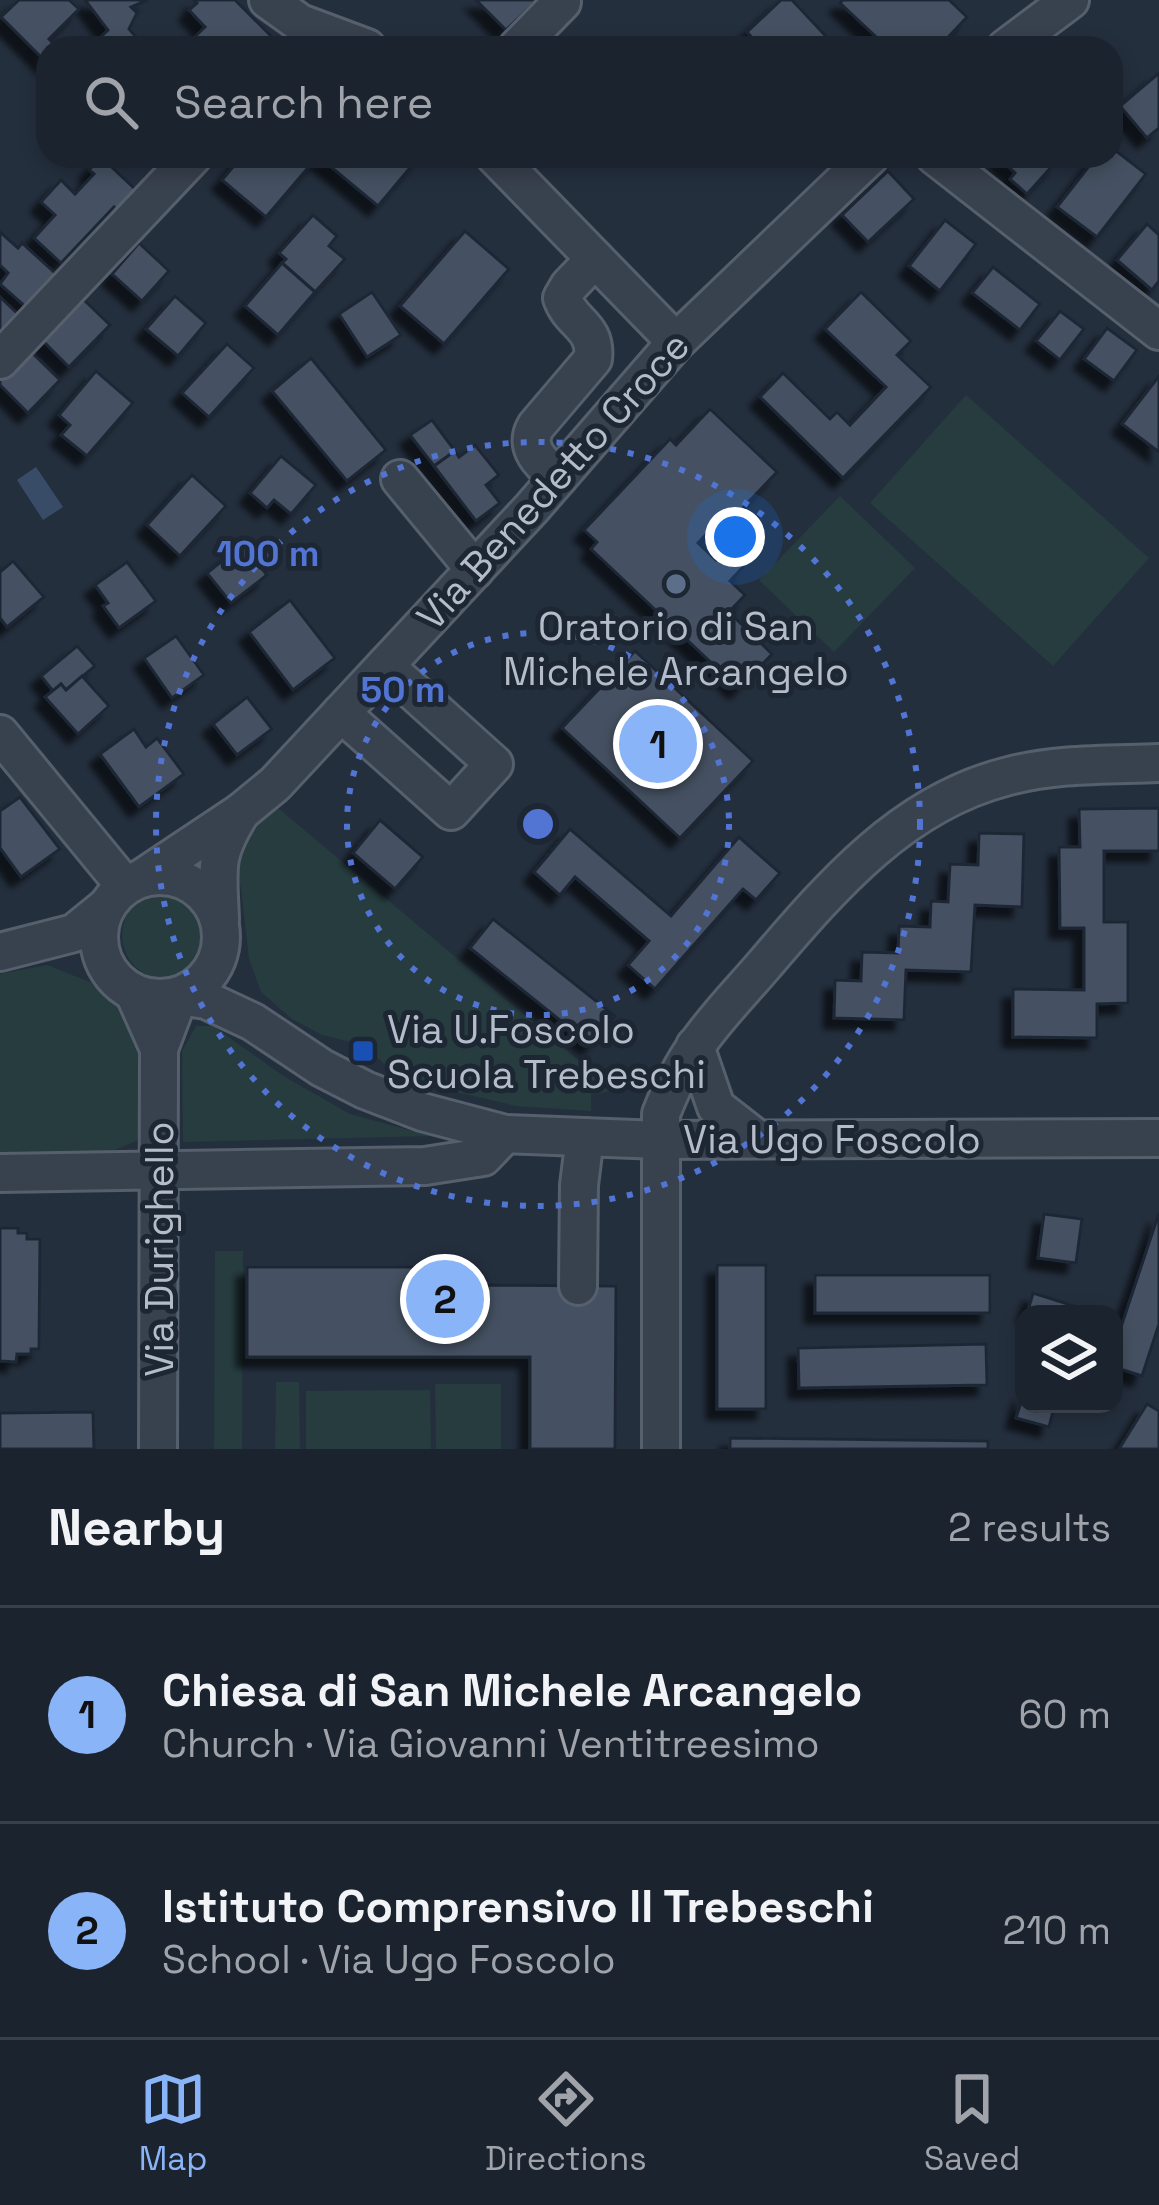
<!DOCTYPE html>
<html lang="en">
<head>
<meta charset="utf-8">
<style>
  body { margin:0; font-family:"Space Grotesk",sans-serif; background:#242b36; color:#f1f3f6 }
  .controls { position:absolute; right:36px; bottom:36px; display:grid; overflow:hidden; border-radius:24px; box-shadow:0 6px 18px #0003 }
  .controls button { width:108px; height:108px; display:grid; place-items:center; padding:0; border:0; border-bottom:3px solid #39404a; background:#1b232e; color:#f1f3f6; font:60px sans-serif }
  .you { position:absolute; left:735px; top:537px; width:42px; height:42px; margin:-30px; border:9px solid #fff; border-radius:50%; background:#1a73e8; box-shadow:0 0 0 18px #1a73e833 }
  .badge { display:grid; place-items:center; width:78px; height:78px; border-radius:50%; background:#8ab4f8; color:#111; font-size:39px; font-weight:700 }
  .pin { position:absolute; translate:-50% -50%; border:6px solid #fff; box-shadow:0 3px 12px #0006 }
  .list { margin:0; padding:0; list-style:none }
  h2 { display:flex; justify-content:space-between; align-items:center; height:156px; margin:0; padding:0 48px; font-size:51px }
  h2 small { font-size:39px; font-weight:400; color:#a0a4aa }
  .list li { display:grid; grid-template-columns:78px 1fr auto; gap:36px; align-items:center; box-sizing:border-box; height:216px; padding:0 48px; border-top:3px solid #39404a }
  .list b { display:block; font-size:45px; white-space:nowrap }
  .list p { margin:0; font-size:39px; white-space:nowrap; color:#a0a4aa }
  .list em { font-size:39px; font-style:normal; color:#a0a4aa }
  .icon { flex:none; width:66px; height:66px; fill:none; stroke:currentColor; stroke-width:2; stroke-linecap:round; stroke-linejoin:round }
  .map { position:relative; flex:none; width:1159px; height:1449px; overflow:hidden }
  .search { position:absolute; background:#1b232e; box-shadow:0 6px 18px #0003; left:36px; right:36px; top:36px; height:132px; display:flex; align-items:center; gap:30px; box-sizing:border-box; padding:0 42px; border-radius:36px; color:#a0a4aa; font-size:45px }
  .sheet { height:588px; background:#1b232e }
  nav { display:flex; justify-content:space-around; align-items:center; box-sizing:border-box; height:168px; border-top:3px solid #39404a; background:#1b232e; font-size:33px; color:#a0a4aa }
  nav a { display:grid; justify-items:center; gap:6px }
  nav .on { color:#8ab4f8 }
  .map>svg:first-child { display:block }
  .green { fill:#263c3f }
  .water { fill:#394c67 }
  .building { fill:#455162; stroke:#1f2835; stroke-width:3; filter:url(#shadow) }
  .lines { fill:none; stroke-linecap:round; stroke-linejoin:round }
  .minor-casing { stroke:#565f6c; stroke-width:42 }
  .minor { stroke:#38414e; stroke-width:36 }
  .ring { fill:none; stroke:#5274d3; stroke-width:6; stroke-dasharray:6 12 }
  .service-dot { fill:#5c6f8a; stroke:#1d2633; stroke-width:4.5 }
  .transit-dot { fill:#1a4fb4; stroke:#1d2633; stroke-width:4.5 }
  .labels { text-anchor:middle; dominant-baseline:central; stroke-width:10; stroke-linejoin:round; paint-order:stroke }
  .street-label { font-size:39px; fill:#b4bcc9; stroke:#1d2633 }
  .poi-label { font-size:39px; fill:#b4bcc9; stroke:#1d2633 }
  .centre { fill:#5274d3; stroke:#1d2633; stroke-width:6 }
  .ring-label { font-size:36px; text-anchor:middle; font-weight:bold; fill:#5274d3; stroke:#1d2633; stroke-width:10; stroke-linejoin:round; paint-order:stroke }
</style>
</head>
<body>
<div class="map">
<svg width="1159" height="1449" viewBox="0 0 1159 1449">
  <defs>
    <filter id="shadow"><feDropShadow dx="-10" dy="10" stdDeviation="3" flood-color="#0009"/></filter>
  </defs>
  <rect width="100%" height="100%" fill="#242f3e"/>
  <!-- green -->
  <g class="green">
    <polygon points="966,395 1149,558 1053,666 870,503"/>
    <polygon points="840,496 915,568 834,652 759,580"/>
    <polygon points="271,802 614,1090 591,1095 591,1111 516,1106 426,1085 393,1072 364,1045 322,1035 292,1019 261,992 249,959 241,888 234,870 242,827"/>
    <circle cx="166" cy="935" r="44"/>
    <polygon points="47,965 90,982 107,999 126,1008 144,1042 146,1137 110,1152 12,1156 0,1153 0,974"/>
    <polygon points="196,1026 213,1026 285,1077 350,1114 431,1136 183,1142 182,1051"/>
    <polygon points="215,1251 243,1251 242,1449 214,1449"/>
    <polygon points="276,1382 299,1382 300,1449 275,1449"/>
    <polygon points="435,1384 501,1384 501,1449 436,1449"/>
    <polygon points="430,1390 431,1449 306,1449 306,1391"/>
  </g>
  <!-- water -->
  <polygon class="water" points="36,467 63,507 43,520 17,480"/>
  <!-- building -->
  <g class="building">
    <polygon points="19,0 69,0 79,9 49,39 58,48 48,48 48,64 1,17"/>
    <polygon points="85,0 148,0 131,7 137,13 129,29 146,48 93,48 91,46 108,30"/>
    <polygon points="194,0 235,0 273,38 263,48 183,48 205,27 189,10 197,3"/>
    <polygon points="476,0 537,0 506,30"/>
    <polygon points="781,0 792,0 837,48 761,48 747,32"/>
    <polygon points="843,0 949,0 967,17 938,48 888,48 840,3"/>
    <polygon points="1159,73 1159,128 1147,138 1120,106"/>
    <polygon points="1111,147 1146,174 1097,237 1057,207 1097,156 1111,156"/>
    <polygon points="242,156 420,156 378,206 318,156 266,217 222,180"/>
    <polygon points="1000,156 1053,156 1050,159 1055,163 1027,194 1010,179 1015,173 999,158"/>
    <polygon points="101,157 136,190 117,210 114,207 61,263 34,238 55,215 41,202 61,180 75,194 94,174 89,170"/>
    <polygon points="888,171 914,199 868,242 842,215"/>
    <polygon points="313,215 337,236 329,246 345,259 315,292 282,263 286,259 279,253"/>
    <polygon points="945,220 976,244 940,291 909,266"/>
    <polygon points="1147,224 1159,235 1159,281 1152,290 1117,260"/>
    <polygon points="465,231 509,269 444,344 400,306"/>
    <polygon points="0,232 18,248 22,243 56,274 26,307 0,284 8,273 0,265"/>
    <polygon points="139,243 169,271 142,301 112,274"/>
    <polygon points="282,263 315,292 278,335 245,306"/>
    <polygon points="993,267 1040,304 1020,330 972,293"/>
    <polygon points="372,292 401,335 367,357 339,314"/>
    <polygon points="861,292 911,341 897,355 931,387 843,478 760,397 783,373 830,419 837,412 850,425 886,387 825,329"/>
    <polygon points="175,296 206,323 178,356 146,329"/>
    <polygon points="0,297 21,317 0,339"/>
    <polygon points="83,299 110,325 69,367 42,340"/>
    <polygon points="1060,311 1084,329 1060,360 1036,341"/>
    <polygon points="1107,328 1137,350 1114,381 1084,359"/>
    <polygon points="227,344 254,368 209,417 182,393"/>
    <polygon points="25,346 60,380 28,413 0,385 0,372"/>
    <polygon points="311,358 386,450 347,481 272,391"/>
    <polygon points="96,371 133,403 87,456 61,435 70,425 59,415"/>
    <polygon points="1159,376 1159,452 1122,424"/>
    <polygon points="710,409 777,472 736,515 730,509 698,543 716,560 725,550 743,567 730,581 745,595 729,612 772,654 739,689 591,549 597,542 584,530 670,439 676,445"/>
    <polygon points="432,420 455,451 434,466 410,435"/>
    <polygon points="475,445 499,475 486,485 500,503 476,521 434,466 455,451 459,457"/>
    <polygon points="281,456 316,485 291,514 274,500 267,508 250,493"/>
    <polygon points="192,475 226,506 180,556 147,525"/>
    <polygon points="243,544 267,575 231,603 207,573"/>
    <polygon points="13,561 44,597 7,627 0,618 0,572"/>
    <polygon points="127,562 156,601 119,628 103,606 108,603 95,585"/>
    <polygon points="290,600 335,658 293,690 249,632"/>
    <polygon points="176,636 204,675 172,698 144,658"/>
    <polygon points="77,646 95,666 66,690 61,684 53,691 41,676"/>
    <polygon points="635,651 753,761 680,838 562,728"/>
    <polygon points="82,676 109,706 78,734 45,697 61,684 66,690"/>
    <polygon points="247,697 272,729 237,755 213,724"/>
    <polygon points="134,729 146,747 157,738 184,774 139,807 100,754"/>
    <polygon points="20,797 60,849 21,877 0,848 0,811"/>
    <polygon points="1159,808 1159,851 1104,851 1104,922 1128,922 1128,1003 1097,1004 1097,1038 1013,1037 1013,989 1084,990 1084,928 1060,928 1059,847 1080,847 1079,809"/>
    <polygon points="380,820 423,857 395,889 353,853"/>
    <polygon points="570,829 671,916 739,837 780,873 756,900 743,889 655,989 628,965 649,941 575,877 560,895 534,872"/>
    <polygon points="979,833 1024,834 1022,907 975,905 971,972 906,970 904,1020 834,1018 835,980 861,981 862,952 898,953 899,926 930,927 931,901 948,902 950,864 978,865"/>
    <polygon points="493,919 615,1016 591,1045 470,948"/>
    <polygon points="1159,1213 1159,1324 1142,1376 1114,1367 1114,1348"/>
    <polygon points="1044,1214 1082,1219 1076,1263 1038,1258"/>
    <polygon points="0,1228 18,1228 18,1233 27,1233 27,1239 40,1239 39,1349 31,1349 31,1354 17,1354 16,1362 0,1361"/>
    <rect x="717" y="1265" width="49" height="144"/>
    <polygon points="247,1267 424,1267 424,1335 461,1335 461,1285 616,1286 615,1449 530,1449 530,1357 247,1357"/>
    <rect x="815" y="1275" width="175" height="38"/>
    <polygon points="1033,1293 1087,1310 1085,1314 1027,1314"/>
    <polygon points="986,1344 987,1385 799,1388 798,1348"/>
    <polygon points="1024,1392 1024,1404 1055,1404 1049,1427 1016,1418"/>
    <polygon points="1147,1404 1159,1411 1159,1449 1119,1449"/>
    <polygon points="93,1412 94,1449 0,1449 0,1413"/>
    <polygon points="730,1438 988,1441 988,1449 730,1449"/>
  </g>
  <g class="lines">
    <!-- minor casing -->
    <g class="minor-casing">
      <g id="minor">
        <polyline points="268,0 300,23 367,48"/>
        <polyline points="517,48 562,2 560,0"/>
        <polyline points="1006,48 1070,0"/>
        <polyline points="495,156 676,342"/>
        <polyline points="935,156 1159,331"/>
        <polyline points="0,360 193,156"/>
        <path d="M558 478C542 464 523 448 536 426L593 359C597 326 571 324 562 298L569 286 595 259"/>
        <polyline points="400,479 475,570"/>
        <polyline points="341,713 451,811 494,764 385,666"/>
        <polyline points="0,734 125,886"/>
        <polyline points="241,812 275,784 531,509 676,342 870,156"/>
        <circle cx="160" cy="937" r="61"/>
        <path d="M142 878 241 812C213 857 218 867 220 919"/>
        <polyline points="0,952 74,933 106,907"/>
        <polyline points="134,993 159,1049 179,996 206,1000 253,1022 322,1068 365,1090 422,1112 505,1134 660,1140 1159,1138"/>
        <polyline points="695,1046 716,1107 757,1139"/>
        <polyline points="0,1173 425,1166 483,1157 505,1134"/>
        <polyline points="578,1286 579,1185 585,1137"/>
        <polyline points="158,1449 159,1049"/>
        <path d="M661 1449V1114C670 1091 680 1069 694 1049 714 1019 741 992 764 965 831 887 901 804 1005 777 1055 763 1108 765 1159 763"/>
      </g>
    </g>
    <!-- minor -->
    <use href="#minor" class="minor"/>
  </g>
  <!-- distance rings -->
  <g class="ring">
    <circle cx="538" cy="824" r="191"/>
    <circle cx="538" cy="824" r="382"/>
  </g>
  <!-- markers -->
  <circle class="service-dot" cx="676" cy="584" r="12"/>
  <rect class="transit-dot" x="351" y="1039" width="24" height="24" rx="6"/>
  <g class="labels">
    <!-- street labels -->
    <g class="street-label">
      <text transform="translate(553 481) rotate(-48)">Via Benedetto Croce</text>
      <text x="832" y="1139">Via Ugo Foscolo</text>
      <text transform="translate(159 1249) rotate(-90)">Via Durighello</text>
    </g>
    <!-- poi labels -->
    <g class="poi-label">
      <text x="676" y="626">Oratorio di San<tspan x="676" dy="45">Michele Arcangelo</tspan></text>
      <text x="387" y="1029" text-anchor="start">Via U.Foscolo<tspan x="387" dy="45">Scuola Trebeschi</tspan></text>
    </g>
  </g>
  <circle cx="538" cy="824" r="18" class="centre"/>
  <g class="ring-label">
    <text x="268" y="566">100 m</text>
    <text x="403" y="702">50 m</text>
  </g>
</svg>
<div class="controls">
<button><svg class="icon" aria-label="layers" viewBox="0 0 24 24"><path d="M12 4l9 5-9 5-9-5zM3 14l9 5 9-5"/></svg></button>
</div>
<div class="you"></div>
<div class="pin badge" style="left:658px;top:744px">1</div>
<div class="pin badge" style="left:445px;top:1299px">2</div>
<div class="search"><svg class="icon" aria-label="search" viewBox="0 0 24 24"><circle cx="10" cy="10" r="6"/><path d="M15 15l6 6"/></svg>Search here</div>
</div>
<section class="sheet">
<h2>Nearby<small>2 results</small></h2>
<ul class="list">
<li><span class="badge">1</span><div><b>Chiesa di San Michele Arcangelo</b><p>Church · Via Giovanni Ventitreesimo</p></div><em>60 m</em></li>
<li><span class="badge">2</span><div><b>Istituto Comprensivo II Trebeschi</b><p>School · Via Ugo Foscolo</p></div><em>210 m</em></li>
</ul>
</section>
<nav>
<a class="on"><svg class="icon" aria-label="map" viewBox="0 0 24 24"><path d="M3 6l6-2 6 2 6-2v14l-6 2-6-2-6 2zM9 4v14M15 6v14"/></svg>Map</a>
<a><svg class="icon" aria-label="directions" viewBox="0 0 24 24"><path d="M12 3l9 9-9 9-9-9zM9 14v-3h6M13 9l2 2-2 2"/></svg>Directions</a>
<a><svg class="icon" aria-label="saved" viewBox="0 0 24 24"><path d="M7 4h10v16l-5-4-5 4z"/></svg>Saved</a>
</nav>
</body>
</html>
